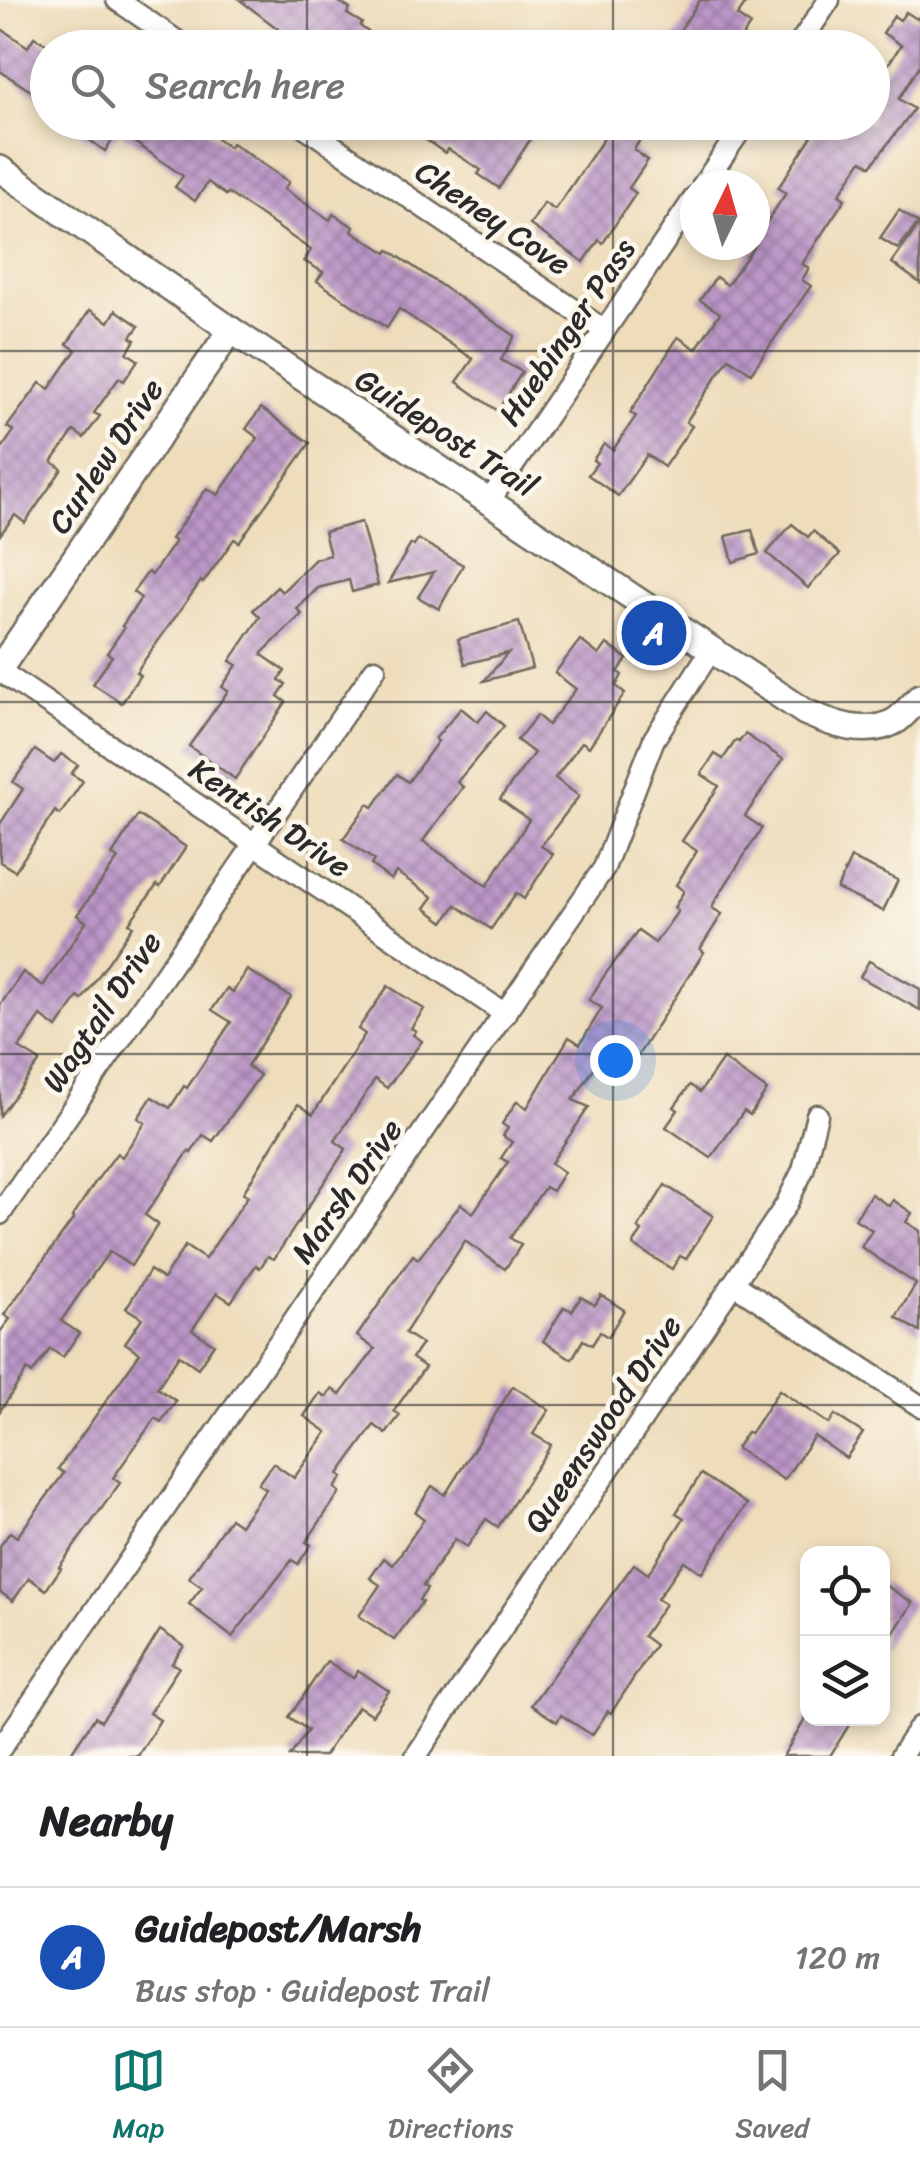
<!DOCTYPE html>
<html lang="en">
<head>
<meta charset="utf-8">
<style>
  body { margin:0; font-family:Sriracha,sans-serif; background:#f6f6f6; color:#202124 }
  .controls { position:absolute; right:30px; bottom:30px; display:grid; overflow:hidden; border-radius:20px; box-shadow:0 5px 15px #0003 }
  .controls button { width:90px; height:90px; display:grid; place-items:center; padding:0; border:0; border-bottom:2px solid #e0e0e0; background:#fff; color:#202124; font:50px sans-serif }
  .compass { position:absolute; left:680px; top:170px; width:90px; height:90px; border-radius:50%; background:#fff; box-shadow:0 5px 15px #0003; rotate:5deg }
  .you { position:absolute; left:615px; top:1060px; width:35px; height:35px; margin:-25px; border:8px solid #fff; border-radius:50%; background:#1a73e8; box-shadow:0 0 0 15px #1a73e833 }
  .badge { display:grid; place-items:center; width:65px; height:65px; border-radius:50%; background:#0f766e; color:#fff; font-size:32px; font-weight:700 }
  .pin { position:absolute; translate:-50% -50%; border:5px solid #fff; box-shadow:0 2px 10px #0006 }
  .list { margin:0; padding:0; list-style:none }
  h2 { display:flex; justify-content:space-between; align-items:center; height:130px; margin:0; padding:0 40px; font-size:42px }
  h2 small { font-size:32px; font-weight:400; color:#757577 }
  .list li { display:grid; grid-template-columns:65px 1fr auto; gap:30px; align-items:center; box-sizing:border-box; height:140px; padding:0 40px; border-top:2px solid #e0e0e0 }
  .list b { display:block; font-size:38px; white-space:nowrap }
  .list p { margin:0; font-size:32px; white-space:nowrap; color:#757577 }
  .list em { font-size:32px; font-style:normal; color:#757577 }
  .icon { flex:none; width:55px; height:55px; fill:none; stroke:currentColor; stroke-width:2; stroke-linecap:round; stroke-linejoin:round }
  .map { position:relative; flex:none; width:920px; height:1756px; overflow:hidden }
  .search { position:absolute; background:#fff; box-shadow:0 5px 15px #0003; left:30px; right:30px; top:30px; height:110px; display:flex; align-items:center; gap:25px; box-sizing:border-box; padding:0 35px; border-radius:55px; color:#757577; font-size:38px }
  .sheet { height:270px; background:#fff }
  nav { display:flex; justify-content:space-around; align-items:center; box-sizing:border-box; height:140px; border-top:2px solid #e0e0e0; background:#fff; font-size:28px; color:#757577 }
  nav a { display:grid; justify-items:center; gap:5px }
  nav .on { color:#0f766e }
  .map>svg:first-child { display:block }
  .building { fill:url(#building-cross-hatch) }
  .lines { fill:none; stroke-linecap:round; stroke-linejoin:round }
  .minor-casing { stroke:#6f695d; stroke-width:25 }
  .tertiary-casing { stroke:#6f695d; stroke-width:30 }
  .minor { stroke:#fff; stroke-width:20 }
  .tertiary { stroke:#fff; stroke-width:25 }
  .grid { fill:none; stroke:#2b2b2b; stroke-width:2.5; stroke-opacity:0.55 }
  .labels { text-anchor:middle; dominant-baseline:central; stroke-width:9; stroke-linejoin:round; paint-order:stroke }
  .street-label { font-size:32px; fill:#2b2b2b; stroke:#fbf7ec }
</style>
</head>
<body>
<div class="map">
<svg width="920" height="1756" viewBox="0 0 920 1756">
  <defs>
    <pattern id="building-cross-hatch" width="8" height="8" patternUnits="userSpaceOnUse" patternTransform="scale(2.5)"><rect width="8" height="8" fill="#bb96c7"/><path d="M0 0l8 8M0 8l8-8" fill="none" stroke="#987ba2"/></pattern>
  </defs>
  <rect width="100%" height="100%" fill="#fbf7ec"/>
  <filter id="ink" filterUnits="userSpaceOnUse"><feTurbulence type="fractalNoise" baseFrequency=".01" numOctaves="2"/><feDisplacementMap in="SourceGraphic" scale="20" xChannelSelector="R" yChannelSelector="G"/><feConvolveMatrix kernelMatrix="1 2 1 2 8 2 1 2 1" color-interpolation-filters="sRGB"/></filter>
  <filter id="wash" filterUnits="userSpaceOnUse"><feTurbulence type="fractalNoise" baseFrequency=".0048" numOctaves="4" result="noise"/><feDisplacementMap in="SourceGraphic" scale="40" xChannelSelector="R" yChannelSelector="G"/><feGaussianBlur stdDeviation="2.25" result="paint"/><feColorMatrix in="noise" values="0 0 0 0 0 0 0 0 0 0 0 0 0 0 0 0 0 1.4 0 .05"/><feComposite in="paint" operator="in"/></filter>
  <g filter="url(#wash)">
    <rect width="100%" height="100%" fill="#eedcba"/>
    <g id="blocks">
      <!-- building -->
      <g class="building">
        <polygon points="240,0 336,0 350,9 347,14 362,23 360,26 390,48 332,48 312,34 303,48"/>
        <polygon points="700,0 748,0 737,16 750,25 735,48 668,48"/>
        <polygon points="906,12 917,19 920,15 920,65 899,99 914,109 871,166 862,160 839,195 845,199 802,264 809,268 802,280 811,286 751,373 729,358 686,422 692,426 664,467 647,455 618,496 588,475 597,463 593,460 604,444 613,450 636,416 630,413 678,337 696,349 720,313 700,300 716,277 727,285 755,245 755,240 786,193 778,188 817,128 822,122 872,122 872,89 901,45 883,33 894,16 900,20"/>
        <polygon points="0,28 28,47 34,37 48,45 48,102 0,71"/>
        <polygon points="64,122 194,122 229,147 232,143 289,182 284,189 330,220 333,214 354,227 352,231 387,253 389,250 515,336 501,360 522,372 498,411 457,382 473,359 399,309 387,328 352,305 317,281 323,272 304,261 311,250 228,193 226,195 208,182 195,201 175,187 183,176 119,131 105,151"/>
        <polygon points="438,122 526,122 537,129 499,188 478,174 481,170 448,149 445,153 426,140"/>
        <polygon points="615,122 650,122 634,150 648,160 629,188 636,193 603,243 599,240 584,262 530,225 544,203 555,210"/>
        <polygon points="899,210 918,223 898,249 880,238"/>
        <polygon points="920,223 920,283 892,263"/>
        <polygon points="90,310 109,322 116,310 139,326 131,337 135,340 127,353 138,360 124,381 119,378 94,413 100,416 84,438 74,431 52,462 62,469 25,523 15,515 0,535 0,451 14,431 7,427 40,383 49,389 76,350 67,344"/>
        <polygon points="261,408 310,443 239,542 234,539 203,583 201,581 136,672 140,675 122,703 93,684 112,656 107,653 124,628 122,626 141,598 133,592 148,572 152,575 175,541 171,539 207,488 218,495 246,455 258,438 246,429"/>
        <polygon points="361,522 378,585 352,592 349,580 318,588 297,609 302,614 261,654 285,671 279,680 286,684 278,696 286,702 235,779 189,746 228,691 222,687 237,665 230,661 260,617 253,610 277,587 282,592 315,559 330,555 324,532"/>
        <polygon points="792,524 808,537 813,531 840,554 808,588 767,553"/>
        <polygon points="752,530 759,554 733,562 726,536"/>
        <polygon points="418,539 463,565 439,609 418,597 434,572 388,583 411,544 414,546"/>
        <polygon points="519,622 532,668 484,681 508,653 465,664 458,639"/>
        <polygon points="580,640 599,655 607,644 627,659 618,672 622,675 616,686 625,693 589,747 582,742 555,778 579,796 541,846 553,854 524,899 516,893 491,929 456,905 444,922 425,908 433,897 396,872 391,880 371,865 374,860 343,839 368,804 373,807 397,774 408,782 438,741 435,739 461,708 478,722 487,711 504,726 457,782 463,787 423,841 487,886 529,820 500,799 534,753 517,740 537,715 548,725 576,689 555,673"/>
        <polygon points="745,734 783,759 745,816 762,828 715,901 712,908 722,914 700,949 704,952 637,1057 612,1041 573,1100 589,1107 551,1163 564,1172 552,1191 545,1187 510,1238 521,1245 505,1269 465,1241 405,1333 422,1344 412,1358 425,1367 394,1411 400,1415 386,1434 374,1425 339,1474 343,1477 335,1488 340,1492 306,1542 311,1545 298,1564 292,1560 232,1637 189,1604 202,1587 189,1578 230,1518 240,1525 266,1489 258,1484 273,1463 294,1478 327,1432 304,1416 320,1393 326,1397 332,1389 340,1395 375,1349 357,1336 413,1255 418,1259 461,1204 473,1213 508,1162 501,1158 512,1142 503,1136 508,1128 502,1124 517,1101 527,1108 569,1037 580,1044 602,1008 589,1000 604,976 638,931 655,943 678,911 674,908 684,891 676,885 697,851 682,841 719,786 701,774 715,754 723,759 736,740 739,742"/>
        <polygon points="35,750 54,763 61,754 78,765 71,774 83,781 60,815 55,811 15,871 0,862 0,824 23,789 13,782"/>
        <polygon points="138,815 186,847 160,887 157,885 129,923 133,926 82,1000 78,997 57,1028 41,1016 19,1048 40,1061 0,1116 0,1005 23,972 43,986 86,922 77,915 118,859 112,855"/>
        <polygon points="851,858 898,880 883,911 837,889"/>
        <polygon points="869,961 920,989 920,1010 860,977"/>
        <polygon points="247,970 291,997 247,1066 260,1075 213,1141 203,1135 191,1153 189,1151 145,1215 158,1224 131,1266 109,1252 94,1273 61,1321 79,1333 63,1357 50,1349 32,1374 27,1370 0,1411 0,1332 10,1319 4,1315 74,1218 72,1217 94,1184 117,1153 122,1157 145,1123 138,1118 152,1097 170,1108 184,1086 187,1088 231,1022 212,1010 227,988 233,992"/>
        <polygon points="388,986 424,1009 411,1028 416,1031 413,1035 422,1041 387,1088 375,1079 335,1141 346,1149 274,1259 268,1256 260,1268 256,1265 231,1302 217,1293 192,1330 214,1344 198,1368 179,1355 157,1388 176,1401 161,1422 155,1418 113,1478 120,1483 59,1567 61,1568 46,1590 29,1578 13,1601 0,1592 0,1546 10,1532 17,1537 64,1473 58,1469 140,1353 125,1343 142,1318 126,1308 150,1270 163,1279 185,1246 205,1259 248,1196 243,1193 298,1104 313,1114 365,1034 358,1029"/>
        <polygon points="723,1059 767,1090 750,1115 744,1111 711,1158 666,1127 678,1110 674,1107 690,1085 700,1092"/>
        <polygon points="665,1185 713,1216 686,1259 680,1256 672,1269 633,1245 642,1231 638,1228"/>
        <polygon points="871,1194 889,1206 893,1200 912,1213 906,1222 920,1231 920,1332 896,1317 916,1284 861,1247 872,1230 855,1219"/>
        <polygon points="601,1295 624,1310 608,1337 600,1332 592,1345 583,1340 572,1359 543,1341 564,1307 572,1311 581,1297 595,1305"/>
        <polygon points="513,1386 549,1410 533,1434 551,1445 498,1527 486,1519 467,1547 455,1539 423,1586 427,1589 419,1600 422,1602 394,1640 359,1616 380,1585 370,1578 384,1558 393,1565 424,1519 415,1512 432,1486 445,1495"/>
        <polygon points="779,1390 829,1424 835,1415 863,1433 846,1458 814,1436 784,1480 736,1448 747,1432 750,1434"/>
        <polygon points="701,1474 747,1504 702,1573 684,1561 657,1599 665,1604 643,1636 655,1645 611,1713 608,1711 592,1735 561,1715 557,1722 531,1705 634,1564 648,1574 684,1518 676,1513"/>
        <polygon points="882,1583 913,1603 882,1650"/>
        <polygon points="160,1630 184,1646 172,1663 179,1667 149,1713 160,1720 138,1756 69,1756 95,1717 101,1721 114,1704"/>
        <polygon points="327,1661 353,1678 358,1670 389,1691 372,1715 358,1706 324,1756 290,1756 308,1730 289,1717"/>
        <polygon points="806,1718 837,1718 849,1725 830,1756 783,1756"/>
      </g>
    </g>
  </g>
  <g filter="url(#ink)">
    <use href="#blocks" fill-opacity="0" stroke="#6f695d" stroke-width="2.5"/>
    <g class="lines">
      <!-- minor casing -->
      <g class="minor-casing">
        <g id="minor">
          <polyline points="117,0 187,48"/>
          <polyline points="797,48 829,0"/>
          <polyline points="298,122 604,330"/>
          <polyline points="703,185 746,122"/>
          <polyline points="490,500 695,197"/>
          <polyline points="0,671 505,1014"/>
          <polyline points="0,1214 375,669"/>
          <polyline points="734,1284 920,1406"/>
          <polyline points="0,1749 604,868 654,739 711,650"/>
          <polyline points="416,1756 786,1205 803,1170 817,1115"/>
          <polyline points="901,1756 920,1727"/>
        </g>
      </g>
      <!-- tertiary casing -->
      <g class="tertiary-casing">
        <g id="tertiary">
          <path d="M0 169 231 330 805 712C832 724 868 738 897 720 905 714 913 704 920 697"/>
          <polyline points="0,668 231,330"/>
        </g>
      </g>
      <!-- minor -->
      <use href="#minor" class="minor"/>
      <!-- tertiary -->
      <use href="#tertiary" class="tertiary"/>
    </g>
  </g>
  <!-- grid -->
  <path class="grid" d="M307 0V48M613 0V48M307 122V1756M613 122V1756M0 351H920M0 702H920M0 1054H920M0 1405H920"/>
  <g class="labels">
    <!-- street labels -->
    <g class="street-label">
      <text transform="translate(493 218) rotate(34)">Cheney Cove</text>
      <text transform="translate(567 332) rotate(-56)">Huebinger Pass</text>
      <text transform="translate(446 433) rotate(33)">Guidepost Trail</text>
      <text transform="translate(106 456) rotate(-56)">Curlew Drive</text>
      <text transform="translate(270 818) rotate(34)">Kentish Drive</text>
      <text transform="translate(102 1012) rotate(-56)">Wagtail Drive</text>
      <text transform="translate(347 1191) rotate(-55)">Marsh Drive</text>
      <text transform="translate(603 1424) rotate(-56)">Queenswood Drive</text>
    </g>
  </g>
</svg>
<div class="controls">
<button><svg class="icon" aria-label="locate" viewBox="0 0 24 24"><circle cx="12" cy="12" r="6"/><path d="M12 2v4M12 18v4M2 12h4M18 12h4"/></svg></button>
<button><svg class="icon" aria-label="layers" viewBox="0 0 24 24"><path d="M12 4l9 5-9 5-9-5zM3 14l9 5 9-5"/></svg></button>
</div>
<svg class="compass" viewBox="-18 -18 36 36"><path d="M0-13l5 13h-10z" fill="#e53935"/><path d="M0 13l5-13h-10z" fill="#757577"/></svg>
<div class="you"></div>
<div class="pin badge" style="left:654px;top:633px;background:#1a4fb4">A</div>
<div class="search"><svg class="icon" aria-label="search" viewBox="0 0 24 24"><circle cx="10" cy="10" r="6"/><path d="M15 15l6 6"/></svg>Search here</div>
</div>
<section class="sheet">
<h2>Nearby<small></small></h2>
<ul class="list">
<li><span class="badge" style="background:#1a4fb4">A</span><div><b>Guidepost/Marsh</b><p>Bus stop · Guidepost Trail</p></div><em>120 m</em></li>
</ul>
</section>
<nav>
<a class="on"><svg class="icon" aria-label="map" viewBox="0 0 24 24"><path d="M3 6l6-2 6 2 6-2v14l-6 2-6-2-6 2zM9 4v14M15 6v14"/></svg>Map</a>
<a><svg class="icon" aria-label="directions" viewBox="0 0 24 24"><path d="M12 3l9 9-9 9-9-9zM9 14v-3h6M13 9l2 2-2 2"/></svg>Directions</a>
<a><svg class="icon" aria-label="saved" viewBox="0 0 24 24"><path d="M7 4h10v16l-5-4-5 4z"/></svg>Saved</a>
</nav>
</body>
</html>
